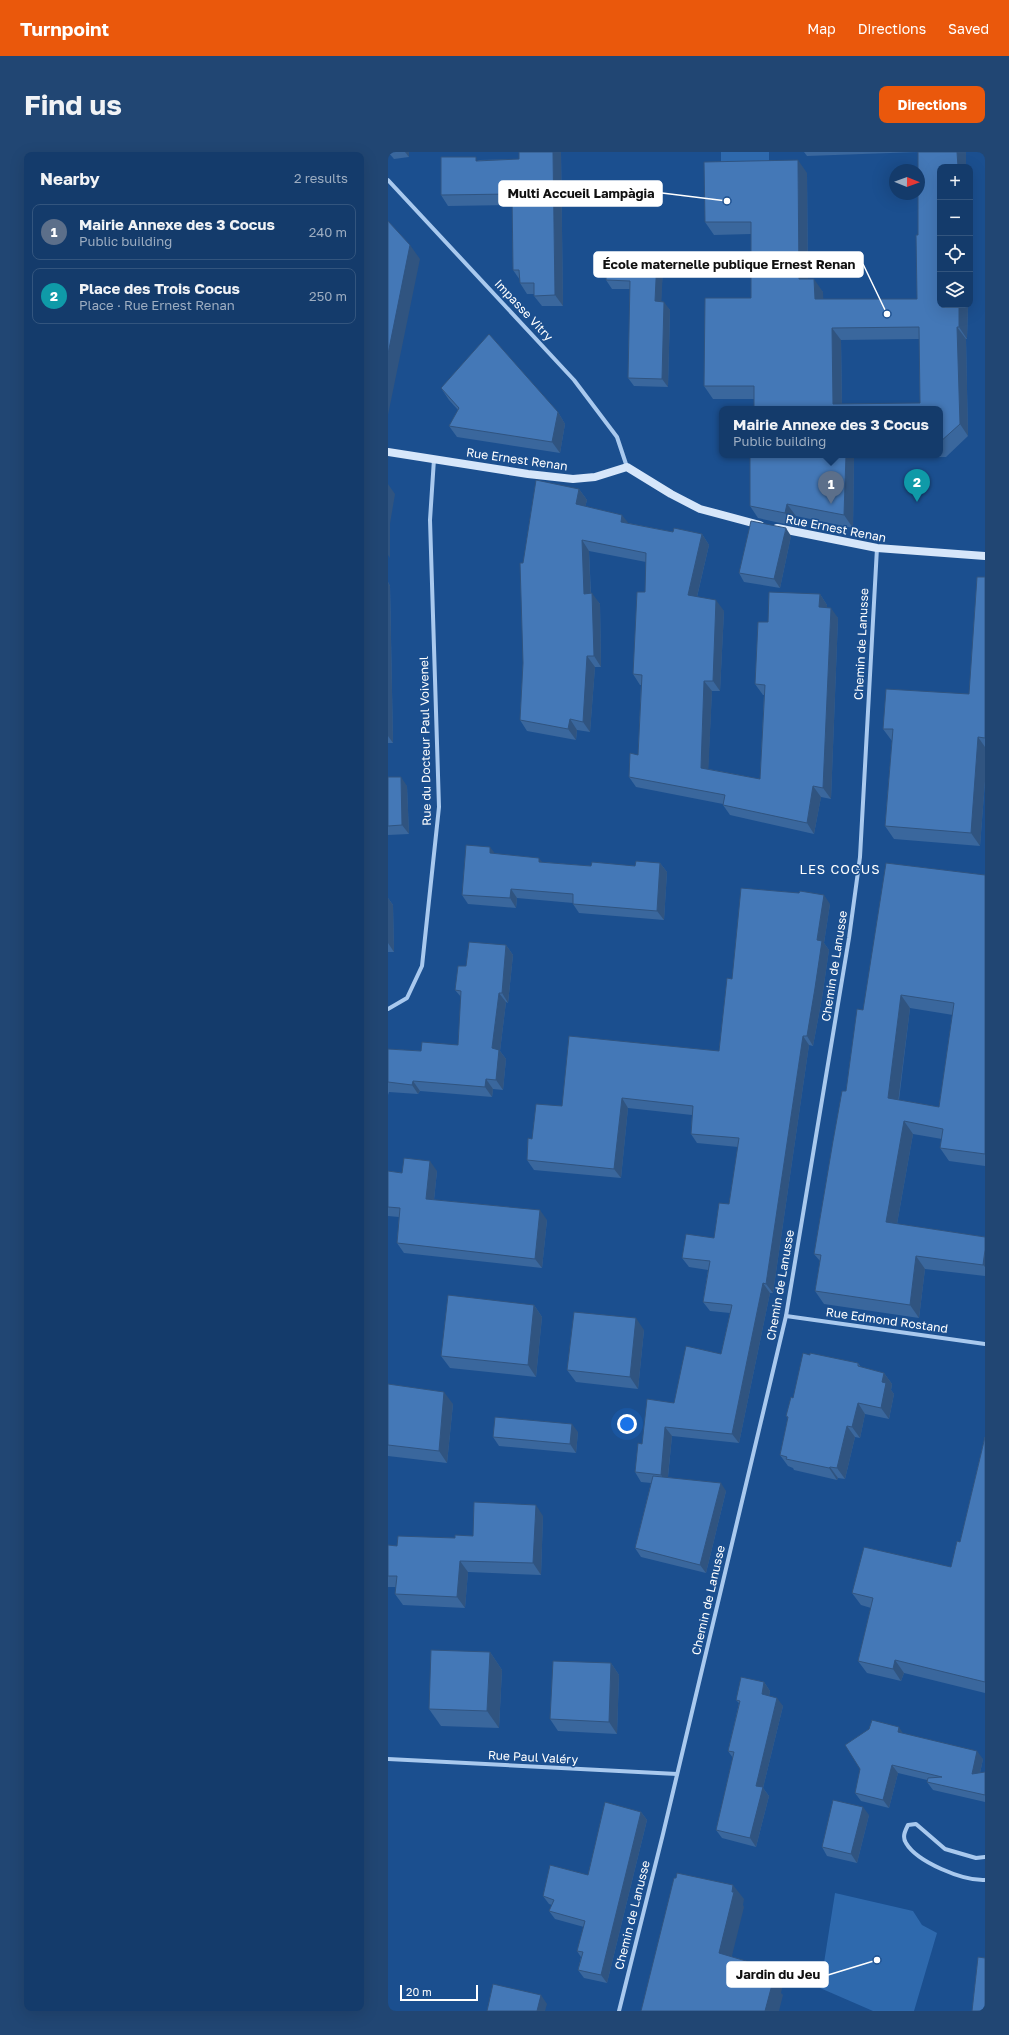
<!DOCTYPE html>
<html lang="en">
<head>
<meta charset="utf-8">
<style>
  body { margin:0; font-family:"Golos Text",sans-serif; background:#214673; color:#f1f3f6 }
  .controls { position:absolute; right:12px; top:12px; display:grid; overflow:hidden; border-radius:8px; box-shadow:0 4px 16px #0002 }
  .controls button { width:36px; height:36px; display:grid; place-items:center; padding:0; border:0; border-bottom:1px solid #33557e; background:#143b6b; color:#f1f3f6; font:20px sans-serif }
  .compass { position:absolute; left:501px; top:12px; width:36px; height:36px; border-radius:50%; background:#143b6b; box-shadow:0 4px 16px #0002; rotate:91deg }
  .scale { position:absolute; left:12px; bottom:10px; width:78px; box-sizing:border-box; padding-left:4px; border:2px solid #fff; border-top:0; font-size:11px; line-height:14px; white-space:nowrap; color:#fff; -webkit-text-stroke:3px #1b4f8f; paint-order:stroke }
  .you { position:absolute; left:239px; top:1272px; width:14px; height:14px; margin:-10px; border:3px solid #fff; border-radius:50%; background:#1a73e8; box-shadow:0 0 0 6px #1a73e833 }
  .badge { display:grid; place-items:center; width:26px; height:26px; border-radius:50%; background:#ea580c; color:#fff; font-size:13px; font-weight:700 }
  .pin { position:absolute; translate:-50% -33px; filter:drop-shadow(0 1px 2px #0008) }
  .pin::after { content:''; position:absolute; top:21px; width:14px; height:12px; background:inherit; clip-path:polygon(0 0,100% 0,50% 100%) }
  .popup { position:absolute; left:331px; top:254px; width:224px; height:52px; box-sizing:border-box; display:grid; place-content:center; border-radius:8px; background:#143b6b; filter:drop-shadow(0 1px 3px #0005); font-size:13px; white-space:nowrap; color:#9dadc1 }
  .popup b { font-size:15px; color:#f1f3f6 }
  .popup::after { content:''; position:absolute; left:50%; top:100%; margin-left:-8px; border:8px solid transparent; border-top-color:#143b6b }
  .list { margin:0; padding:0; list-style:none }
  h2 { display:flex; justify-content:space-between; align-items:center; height:52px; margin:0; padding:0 16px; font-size:17px }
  h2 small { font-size:13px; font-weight:400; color:#9dadc1 }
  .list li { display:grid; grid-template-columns:26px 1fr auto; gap:12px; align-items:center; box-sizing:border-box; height:56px; margin:0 8px 8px; padding:0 8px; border:1px solid #33557e; border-radius:8px }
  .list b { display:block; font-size:15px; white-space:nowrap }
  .list p { margin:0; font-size:13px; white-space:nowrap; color:#9dadc1 }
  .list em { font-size:13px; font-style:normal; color:#9dadc1 }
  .icon { flex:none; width:22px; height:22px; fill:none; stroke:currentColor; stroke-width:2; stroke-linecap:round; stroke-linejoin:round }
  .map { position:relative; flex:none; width:597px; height:1859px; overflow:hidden; border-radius:8px }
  header { display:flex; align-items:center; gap:24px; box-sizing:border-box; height:56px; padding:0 20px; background:#ea580c; color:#fff }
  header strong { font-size:19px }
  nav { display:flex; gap:22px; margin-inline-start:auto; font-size:14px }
  .intro { display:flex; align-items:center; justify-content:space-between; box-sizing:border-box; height:96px; padding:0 24px }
  h1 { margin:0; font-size:28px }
  .button { padding:10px 18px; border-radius:8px; background:#ea580c; color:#fff; font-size:14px; font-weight:700 }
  main { display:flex; gap:24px; padding:0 24px }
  aside { flex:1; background:#143b6b; border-radius:8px; box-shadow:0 4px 16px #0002 }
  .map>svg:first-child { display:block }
  .green { fill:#2e69ad }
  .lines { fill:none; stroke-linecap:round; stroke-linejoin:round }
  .street { stroke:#a9c9ee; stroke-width:4 }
  .secondary { stroke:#d6e6fa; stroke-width:8 }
  .wall { fill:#3a679d; fill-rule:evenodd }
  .shaded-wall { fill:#305480 }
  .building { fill:#4478b7; stroke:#305480; fill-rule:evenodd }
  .labels { text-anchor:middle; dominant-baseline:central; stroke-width:3; stroke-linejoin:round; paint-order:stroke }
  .street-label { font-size:12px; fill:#fff; stroke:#1b4f8f }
  .neighbourhood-label { font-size:13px; letter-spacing:1px; fill:#fff; stroke:#1b4f8f }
  .leader { fill:none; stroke:#fff; stroke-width:1.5 }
  .callout-dot { fill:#fff; stroke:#1b4f8f; stroke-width:1.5 }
  .callout { fill:#fff; stroke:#fff; stroke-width:1.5 }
  .callout-label { font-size:13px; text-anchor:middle; font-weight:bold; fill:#111 }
</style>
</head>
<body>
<header>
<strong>Turnpoint</strong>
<nav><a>Map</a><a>Directions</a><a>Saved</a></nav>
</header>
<div class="intro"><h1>Find us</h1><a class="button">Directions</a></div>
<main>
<aside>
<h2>Nearby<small>2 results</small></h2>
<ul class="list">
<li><span class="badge" style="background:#5c6f8a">1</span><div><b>Mairie Annexe des 3 Cocus</b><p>Public building</p></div><em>240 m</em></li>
<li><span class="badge" style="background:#0f9aa8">2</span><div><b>Place des Trois Cocus</b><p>Place · Rue Ernest Renan</p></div><em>250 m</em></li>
</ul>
</aside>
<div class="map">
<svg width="597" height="1859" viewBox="0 0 597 1859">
  <rect width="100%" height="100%" fill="#1b4f8f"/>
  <!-- green -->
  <g class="green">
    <rect x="333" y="0" width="48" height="17"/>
    <polygon points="447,1741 525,1759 534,1773 549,1781 526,1859 485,1859 432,1836"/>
  </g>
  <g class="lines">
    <!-- street -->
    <g class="street">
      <polyline points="0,28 186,228 229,285 239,315"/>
      <polyline points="0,857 19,846 34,814 51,655 42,368 46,307"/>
      <polyline points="398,1164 597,1192"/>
      <polyline points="0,1607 289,1622"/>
      <path d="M597 1705 588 1706 557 1697 528 1672 520 1673C517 1679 514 1685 518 1691 529 1710 575 1729 597 1728"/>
      <polyline points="231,1859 275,1682 398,1164 461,786 472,705 489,396"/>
    </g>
    <!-- secondary -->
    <g class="secondary">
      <polyline points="0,300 140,322 185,327 207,325 239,315 283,342 312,357 372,373"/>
      <polyline points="389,376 489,396 597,404"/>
    </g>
  </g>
  <!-- wall -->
  <g class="wall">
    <polygon points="0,0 21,0 21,5 6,7"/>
    <polygon points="131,0 173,0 175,154 154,154 146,144 146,142 139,142 132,131 132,128 125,118 124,53 60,54 53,43 91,8 131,7"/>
    <path d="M416 0H578V15H552V153H580L579 187H578L580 284 558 305 466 306 465 376 408 364 406 374 370 366 362 354V303H552V257H366V247H325L316 234 363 146V82L326 83 317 70 419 21 420 127 435 140V147H529L530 83V0L419 4ZM531 187 532 251 454 252 453 188Z"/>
    <polygon points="269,107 275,115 273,149 282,158 280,235 246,234 240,226 242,137 224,137 218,128"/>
    <polygon points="53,236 170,260 177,272 172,301 69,285 61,274 70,258 61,248"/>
    <polygon points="191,337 199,348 197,355 240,371 285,380 314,382 321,393 309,445 336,459 332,539 324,539 320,617 372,627 376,543 375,543 367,532 380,470 432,442 439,453 439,456 450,466 443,647 433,645 426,682 342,663 335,653 335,652 248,635 241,625 250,603 253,533 252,533 245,522 257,440 258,410 201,399 203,442 212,452 213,515 207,515 202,580 189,578 188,588 139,579 132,568 135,511 135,411"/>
    <polygon points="403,384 392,436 356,430 351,421"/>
    <polygon points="597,425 597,629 592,694 506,687 497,674 504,589 495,577 581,542"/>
    <polygon points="0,430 2,434 5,591 0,591"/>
    <polygon points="0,625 19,634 21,682 0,683"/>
    <polygon points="107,702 154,710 203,714 247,714 272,711 279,720 276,768 191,761 185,752 185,751 129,746 128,756 80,752 74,743"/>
    <path d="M597 723V1014L561 1009 552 996 554 987 525 982 509 1072 597 1085V1124L537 1117 531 1166 436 1152 427 1139 432 1109 426 1102 458 939 475 858ZM522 856 565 863 551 955 511 948Z"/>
    <polygon points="0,746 5,753 6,800 0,800"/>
    <polygon points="442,752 436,791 441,798 434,846 425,894 421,893 385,1141 382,1141 351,1291 284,1284 280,1325 338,1339 318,1421 253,1405 247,1396 263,1331 253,1330 247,1320 254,1292 286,1251 333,1202 342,1161 322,1159 315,1150 320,1118 301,1115 294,1106 326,1086 341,1052 350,995 309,991 303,982 304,963 240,956 233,1026 146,1018 139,1008 144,987 174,954 331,899 344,827"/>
    <polygon points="118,793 125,803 120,851 118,850 112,899 118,907 115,938 105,937 104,945 32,939 30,942 1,940 0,943 0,897 33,899 70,893 73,845 67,838 78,814"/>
    <polygon points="0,1019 14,1021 49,1019 46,1048 159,1068 154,1116 16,1101 9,1091 11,1065 0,1064"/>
    <polygon points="146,1153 154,1165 148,1225 62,1216 53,1204"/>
    <polygon points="256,1178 250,1237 188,1230 179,1218"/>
    <polygon points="470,1211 473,1215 496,1221 504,1232 503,1238 506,1242 501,1267 477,1262 472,1286 467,1285 457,1327 450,1326 449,1328 406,1318 405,1316 400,1314 392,1303 400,1266 398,1264 405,1246"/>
    <polygon points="0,1232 65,1252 59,1311 0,1304"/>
    <polygon points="190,1280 188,1301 111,1294 105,1285"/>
    <polygon points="597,1285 597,1541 516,1521 513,1529 479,1521 470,1509 483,1456 473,1453 464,1441 563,1415 572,1390"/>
    <polygon points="155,1364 153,1423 80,1420 77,1456 15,1453 7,1442 8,1435 0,1435 0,1393 9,1394 85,1384"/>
    <polygon points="102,1500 114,1518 111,1576 53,1574 41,1557"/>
    <polygon points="223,1511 231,1523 229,1582 170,1579 162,1567"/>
    <polygon points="376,1530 382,1539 381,1544 395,1554 375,1636 381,1644 368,1695 334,1686 328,1678 345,1606 340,1599 351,1551 348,1548"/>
    <polygon points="515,1581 595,1607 592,1621 597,1620 597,1650 545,1638 539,1630 539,1628 510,1621 501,1656 473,1649 467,1641"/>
    <polygon points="253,1660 259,1668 219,1831 196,1826 190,1818 193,1805 189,1799 196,1775 167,1767 161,1759 164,1753 161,1752 155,1744 200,1723"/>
    <polygon points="481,1663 469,1711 439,1704 434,1695"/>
  </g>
  <!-- shaded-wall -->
  <g class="shaded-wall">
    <polygon points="17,0 21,0 21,5"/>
    <polygon points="165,0 173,0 175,154 167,143"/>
    <polygon points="569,0 578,0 578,15 570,15"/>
    <polygon points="410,8 419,21 420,140 411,127"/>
    <polygon points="22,93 32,107 0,263 0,202"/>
    <polygon points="269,107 275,115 273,158 267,149"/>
    <polygon points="426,127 435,140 436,160 427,147"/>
    <polygon points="276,150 282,158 280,235 274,227"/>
    <polygon points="571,153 580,153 579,187 571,175"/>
    <polygon points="569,175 578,187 580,284 572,272"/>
    <polygon points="444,176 453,188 454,257 445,252"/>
    <polygon points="170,260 177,272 172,301 164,290"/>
    <polygon points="458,303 464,303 466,306 465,376 456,363"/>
    <polygon points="0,332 7,342 2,372 2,406 0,403"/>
    <polygon points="191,337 199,348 195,363 188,352"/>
    <polygon points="399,352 408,364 406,374 397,361"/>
    <polygon points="234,363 242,373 233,370"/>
    <polygon points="398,376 403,384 392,436 386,427"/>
    <polygon points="314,382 321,393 307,453 300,443"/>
    <polygon points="194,388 201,399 203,452 196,442"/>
    <polygon points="0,430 2,434 5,591 0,584"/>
    <polygon points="204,441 212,452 213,515 206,504"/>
    <polygon points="432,442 439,453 438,466 431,455"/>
    <polygon points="328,448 336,459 332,539 325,529"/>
    <polygon points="443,456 450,466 443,647 435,636"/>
    <polygon points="199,504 207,515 202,580 195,570"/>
    <polygon points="316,529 324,539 320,626 313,616"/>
    <polygon points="182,567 189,578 188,588 180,577"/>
    <polygon points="590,585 597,595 597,629 592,694 583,681"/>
    <polygon points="13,625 19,634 21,682 14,673"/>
    <polygon points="425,634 433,645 426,682 419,671"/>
    <polygon points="102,695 109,704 102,701"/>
    <polygon points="151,706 158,715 151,710"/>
    <polygon points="272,711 279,720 276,768 269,759"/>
    <polygon points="123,737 129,746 128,756 122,746"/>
    <polygon points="436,743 442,752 436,791 441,798 434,846 425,894 419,884 429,788"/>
    <polygon points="0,746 5,753 6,800 0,791"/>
    <polygon points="118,793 125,803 120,851 114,841"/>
    <polygon points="111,841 118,850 112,899 118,907 115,938 108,928 104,896"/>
    <polygon points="513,843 522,856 509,959 500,946"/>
    <polygon points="415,884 421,893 385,1141 378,1132"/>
    <polygon points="98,927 105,937 104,945 97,935"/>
    <polygon points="25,929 32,939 30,942 24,933"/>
    <polygon points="234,946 240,956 233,1026 226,1017"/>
    <polygon points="516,969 525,982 507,1083 498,1070"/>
    <polygon points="42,1009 49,1019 45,1057 38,1047"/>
    <polygon points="152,1058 159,1068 154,1116 147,1107"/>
    <polygon points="597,1098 597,1115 595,1113"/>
    <polygon points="528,1104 537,1117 531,1166 522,1153"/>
    <polygon points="375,1131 382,1141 351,1291 344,1282"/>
    <polygon points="146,1153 154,1165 148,1225 140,1213"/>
    <polygon points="248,1166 256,1178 250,1237 242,1225"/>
    <polygon points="496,1221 504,1232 503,1238 506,1242 501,1267 493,1256 494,1230"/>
    <polygon points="56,1240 65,1252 59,1311 51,1299"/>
    <polygon points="470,1251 477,1262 472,1286 464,1275"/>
    <polygon points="184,1272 190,1280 188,1301 182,1292"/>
    <polygon points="459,1274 467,1285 457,1327 449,1316"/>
    <polygon points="277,1275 284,1284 279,1333 273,1323"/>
    <polygon points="442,1315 450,1326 449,1328 441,1316"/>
    <polygon points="333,1331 338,1339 318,1421 312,1413"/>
    <polygon points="148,1353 155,1364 153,1423 145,1411"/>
    <polygon points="72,1409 80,1420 77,1456 69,1445"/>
    <polygon points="102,1500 114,1518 111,1576 99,1559"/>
    <polygon points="507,1508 516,1521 513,1529 505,1517"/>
    <polygon points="223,1511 231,1523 229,1582 221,1570"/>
    <polygon points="376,1530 382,1539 380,1551 374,1542"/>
    <polygon points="389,1546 395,1554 375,1636 381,1644 368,1695 362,1686 368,1634"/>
    <polygon points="511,1575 516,1583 510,1580"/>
    <polygon points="589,1599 595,1607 590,1630 584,1622"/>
    <polygon points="504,1613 510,1621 501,1656 495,1648"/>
    <polygon points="475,1655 481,1663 469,1711 463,1702"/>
    <polygon points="253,1660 259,1668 219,1831 213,1823"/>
    <polygon points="345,1733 356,1747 355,1753 356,1755 341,1816 331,1801"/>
    <polygon points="385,1817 395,1832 393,1841 395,1843 391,1859 377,1859"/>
    <polygon points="153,1843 159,1852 157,1859 149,1859"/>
  </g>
  <!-- building -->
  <g class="building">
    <polygon points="131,0 165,0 167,143 146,144 146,131 132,131 131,118 125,118 124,42 53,43 53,5 88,5 88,9 131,7"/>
    <path d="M530 0H569L570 15H552V153H571V175H569L572 272 552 290V257H366V234H316L317 146H363V70H317L316 10 410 8 411 127H426L427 147H529L528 83H530V42H531V18H530ZM531 175 532 251 445 252 444 176Z"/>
    <polygon points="0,69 22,93 0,202"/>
    <polygon points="219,105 269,107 267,149 276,150 274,227 240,226 242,129 218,128"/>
    <polygon points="101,182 170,260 164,290 61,274 71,256 53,236"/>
    <polygon points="362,303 458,303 456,363 399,352 397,361 362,354"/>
    <polygon points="148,328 191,337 188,352 234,363 233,370 285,380 286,376 314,382 300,443 328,448 325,529 316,529 313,616 372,627 377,533 367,532 370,470 380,470 381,440 432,442 431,455 443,456 435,636 425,634 419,671 335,653 337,643 241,625 242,601 250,603 254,523 245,522 249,440 257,440 258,401 194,388 196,442 204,441 206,504 199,504 195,570 182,567 180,577 132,568 135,511 132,411 135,411"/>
    <polygon points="363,369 398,376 386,427 351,421"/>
    <polygon points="589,425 597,425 597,586 590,585 583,681 497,674 505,577 495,577 498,537 581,542"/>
    <polygon points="0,625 13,625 14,673 0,674"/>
    <polygon points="78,693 102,695 102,701 151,706 151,710 203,714 204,710 247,714 248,709 272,711 269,759 185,752 185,742 123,737 122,746 74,743"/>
    <path d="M498 711 597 723V1002L552 996 555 977 516 969 498 1070 597 1085V1098L595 1113 528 1104 522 1153 427 1139 433 1103 426 1102 445 989 454 939H458L469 857 475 858ZM513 843 566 851 551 955 500 946Z"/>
    <polygon points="353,736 411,741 412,739 436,743 429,788 434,789 427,836 419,884 415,884 378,1132 375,1131 344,1282 277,1275 273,1323 247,1320 250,1291 254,1292 259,1247 286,1251 298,1194 333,1202 344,1153 315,1150 322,1109 294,1106 298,1082 326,1086 331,1051 341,1052 351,986 303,982 305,954 234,946 226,1017 139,1008 140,986 144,987 148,952 174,954 181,884 331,899 339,826 344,827"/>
    <polygon points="81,790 118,793 114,841 111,841 104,896 111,898 108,928 98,927 97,935 25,929 24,933 0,930 0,897 33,899 34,890 70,893 73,839 67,838 70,814 78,814"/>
    <polygon points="16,1006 42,1009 38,1047 152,1058 147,1107 9,1091 12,1056 0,1055 0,1019 14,1021"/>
    <polygon points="60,1143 146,1153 140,1213 53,1204"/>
    <polygon points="186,1160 248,1166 242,1225 179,1218"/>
    <polygon points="415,1201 422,1203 422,1201 470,1211 470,1214 496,1221 494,1230 498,1231 493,1256 470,1251 464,1275 459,1274 449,1316 442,1315 441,1316 398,1307 399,1305 392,1303 400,1265 398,1264 403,1245 405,1246"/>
    <polygon points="0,1232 56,1240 51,1299 0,1293"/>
    <polygon points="107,1265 184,1272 182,1292 105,1285"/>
    <polygon points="597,1285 597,1530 507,1508 505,1517 470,1509 485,1446 464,1441 476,1395 563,1415 569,1389 572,1390"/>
    <polygon points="265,1324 333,1331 312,1413 247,1396"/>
    <polygon points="86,1350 148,1353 145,1411 72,1409 69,1445 7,1442 9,1424 0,1424 0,1393 9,1394 10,1384 67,1386 67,1383 85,1384"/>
    <polygon points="43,1498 102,1500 99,1559 41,1557"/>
    <polygon points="165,1509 223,1511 221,1570 162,1567"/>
    <polygon points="353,1525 376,1530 374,1542 389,1546 368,1634 375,1635 362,1686 328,1678 346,1600 340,1599 352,1549 348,1548"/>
    <polygon points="484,1568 511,1575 510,1580 589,1599 584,1622 597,1620 597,1643 539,1630 540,1626 554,1625 504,1613 495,1648 467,1641 472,1617 457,1593 481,1577"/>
    <polygon points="445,1648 475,1655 463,1702 434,1695"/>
    <polygon points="217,1650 253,1660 213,1823 190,1818 195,1800 189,1799 197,1769 161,1759 166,1748 155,1744 162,1713 200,1723"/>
    <polygon points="289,1721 345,1733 344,1740 346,1740 331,1801 385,1817 382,1828 385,1829 377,1859 253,1859 286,1726 288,1726"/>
    <polygon points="590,1805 597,1806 597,1859 584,1859"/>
    <polygon points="105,1832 153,1843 149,1859 99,1859"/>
  </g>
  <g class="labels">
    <!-- street labels -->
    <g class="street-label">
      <text transform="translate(136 158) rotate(47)">Impasse Vitry</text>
      <text transform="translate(129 307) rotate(8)">Rue Ernest Renan</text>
      <text transform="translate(448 376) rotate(11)">Rue Ernest Renan</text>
      <text transform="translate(473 492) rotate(-87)">Chemin de Lanusse</text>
      <text transform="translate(37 589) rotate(-91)">Rue du Docteur Paul Voivenel</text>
      <text transform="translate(446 814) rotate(-81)">Chemin de Lanusse</text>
      <text transform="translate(392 1133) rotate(-80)">Chemin de Lanusse</text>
      <text transform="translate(499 1168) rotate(8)">Rue Edmond Rostand</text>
      <text transform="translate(320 1448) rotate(-77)">Chemin de Lanusse</text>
      <text transform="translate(145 1605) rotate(3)">Rue Paul Valéry</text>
      <text transform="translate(244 1763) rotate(-76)">Chemin de Lanusse</text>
    </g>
    <!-- neighbourhood labels -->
    <g class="neighbourhood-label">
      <text x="452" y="717">LES COCUS</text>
    </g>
  </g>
  <!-- callouts -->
  <path class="leader" d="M339 49L274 41M499 162L475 112M489 1808L440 1823"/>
  <g class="callout-dot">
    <circle cx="339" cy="49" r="4"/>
    <circle cx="499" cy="162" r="4"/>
    <circle cx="489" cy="1808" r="4"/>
  </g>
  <g class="callout">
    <rect x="111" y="29" width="163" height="25" rx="4"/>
    <rect x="206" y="100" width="269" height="25" rx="4"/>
    <rect x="339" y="1810" width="101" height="25" rx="4"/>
  </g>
  <g class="callout-label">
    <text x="193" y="46">Multi Accueil Lampàgia</text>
    <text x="341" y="117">École maternelle publique Ernest Renan</text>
    <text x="390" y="1827">Jardin du Jeu</text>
  </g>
</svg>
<div class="controls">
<button>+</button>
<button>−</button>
<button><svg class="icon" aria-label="locate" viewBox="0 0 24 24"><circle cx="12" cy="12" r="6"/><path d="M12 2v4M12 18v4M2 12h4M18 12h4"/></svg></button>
<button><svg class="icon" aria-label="layers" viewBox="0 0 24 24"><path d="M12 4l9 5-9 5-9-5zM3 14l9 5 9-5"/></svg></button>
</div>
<svg class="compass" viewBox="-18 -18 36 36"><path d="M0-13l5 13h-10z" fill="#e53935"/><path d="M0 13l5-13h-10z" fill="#9dadc1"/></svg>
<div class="scale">20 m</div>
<div class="you"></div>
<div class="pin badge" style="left:443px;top:352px;background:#5c6f8a">1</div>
<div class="popup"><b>Mairie Annexe des 3 Cocus</b>Public building</div>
<div class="pin badge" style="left:529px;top:350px;background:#0f9aa8">2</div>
</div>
</main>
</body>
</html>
